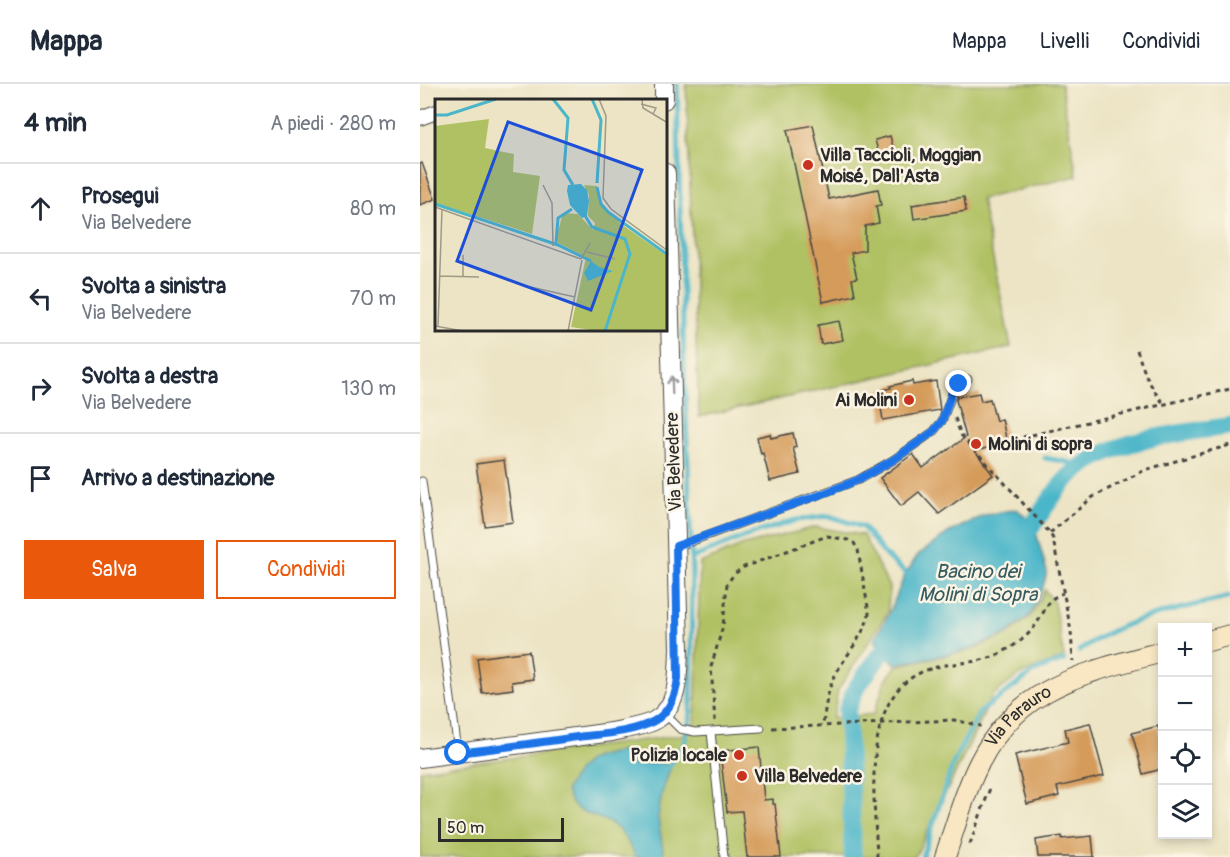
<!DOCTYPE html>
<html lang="it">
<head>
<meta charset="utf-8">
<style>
  body { margin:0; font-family:Pangolin,sans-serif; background:#f2f2f3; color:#1f2937 }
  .controls { position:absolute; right:18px; bottom:18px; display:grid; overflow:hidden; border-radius:0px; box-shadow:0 3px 9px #0003 }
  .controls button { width:54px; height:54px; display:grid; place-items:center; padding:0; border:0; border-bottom:2px solid #e0e1e3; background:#fff; color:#1f2937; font:30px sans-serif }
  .scale { position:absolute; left:18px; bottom:15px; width:126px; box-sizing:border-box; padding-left:6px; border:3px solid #2b2b2b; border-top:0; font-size:16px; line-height:21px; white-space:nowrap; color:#2b2b2b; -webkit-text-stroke:4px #fcf5e5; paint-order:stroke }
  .stop { position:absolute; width:18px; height:18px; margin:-14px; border:4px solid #1a73e8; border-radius:50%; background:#fff }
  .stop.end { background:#1a73e8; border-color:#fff; box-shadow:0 2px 6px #0008 }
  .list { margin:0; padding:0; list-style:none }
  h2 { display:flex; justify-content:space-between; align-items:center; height:78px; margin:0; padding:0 24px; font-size:26px }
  h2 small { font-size:20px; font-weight:400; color:#747a83 }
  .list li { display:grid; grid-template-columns:39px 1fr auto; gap:18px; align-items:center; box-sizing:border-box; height:90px; padding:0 24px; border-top:2px solid #e0e1e3 }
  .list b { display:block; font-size:22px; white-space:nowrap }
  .list p { margin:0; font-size:20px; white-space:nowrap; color:#747a83 }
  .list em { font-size:20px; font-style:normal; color:#747a83 }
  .actions { display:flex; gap:12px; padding:18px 24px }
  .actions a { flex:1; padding:14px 0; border:2px solid #ea580c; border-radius:0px; text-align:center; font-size:21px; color:#ea580c }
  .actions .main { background:#ea580c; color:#fff }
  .icon { flex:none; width:33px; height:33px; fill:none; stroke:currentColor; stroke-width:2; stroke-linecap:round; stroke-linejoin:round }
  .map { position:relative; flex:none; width:810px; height:773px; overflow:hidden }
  header { display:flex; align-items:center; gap:36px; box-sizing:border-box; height:84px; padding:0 30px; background:#fff; border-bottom:2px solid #e0e1e3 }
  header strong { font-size:28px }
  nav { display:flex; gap:33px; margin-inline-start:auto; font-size:21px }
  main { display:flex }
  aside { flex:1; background:#fff }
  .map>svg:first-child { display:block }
  .green { fill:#b0c164; stroke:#6e7648; stroke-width:1.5 }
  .water { fill:#4bb6c9; stroke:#3b707a; stroke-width:1.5 }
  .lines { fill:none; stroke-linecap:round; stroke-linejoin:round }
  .stream { stroke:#4bb6c9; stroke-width:5 }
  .canal { stroke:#4bb6c9; stroke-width:18 }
  .building { fill:#d59b5a }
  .service-casing { stroke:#484742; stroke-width:9 }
  .minor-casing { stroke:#484742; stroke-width:16 }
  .tertiary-casing { stroke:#484742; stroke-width:20 }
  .secondary-casing { stroke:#484742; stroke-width:22 }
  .path { stroke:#484742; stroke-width:3; stroke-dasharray:4.5 4.5; stroke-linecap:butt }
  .service { stroke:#fff; stroke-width:7 }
  .minor { stroke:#fff; stroke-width:14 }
  .tertiary { stroke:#fff; stroke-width:18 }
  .secondary { stroke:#f9e7c3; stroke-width:20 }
  .oneway { stroke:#a0a0a0 }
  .route { stroke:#1a73e8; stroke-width:8 }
  .poi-dot { fill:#c8321e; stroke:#fcf5e5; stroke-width:2 }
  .labels { text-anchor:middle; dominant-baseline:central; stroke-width:5; stroke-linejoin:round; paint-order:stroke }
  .poi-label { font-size:18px; font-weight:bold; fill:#2b2b2b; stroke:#fcf5e5; text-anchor:start }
  .street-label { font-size:18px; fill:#2b2b2b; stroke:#fcf5e5 }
  .water-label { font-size:20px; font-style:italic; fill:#365c62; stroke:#fcf5e5 }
  .inset-river { fill:none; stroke:#4bb6c9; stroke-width:3 }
  .inset-road { fill:none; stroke:#9f9a87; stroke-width:1.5 }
  .view { fill:#1d4ed8; fill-opacity:0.15; stroke:#1d4ed8; stroke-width:3 }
  .inset-edge { fill:none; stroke:#2b2b2b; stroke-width:3 }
</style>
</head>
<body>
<header>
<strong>Mappa</strong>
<nav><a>Mappa</a><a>Livelli</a><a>Condividi</a></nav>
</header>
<main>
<aside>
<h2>4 min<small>A piedi · 280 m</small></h2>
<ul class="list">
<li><svg class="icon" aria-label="ahead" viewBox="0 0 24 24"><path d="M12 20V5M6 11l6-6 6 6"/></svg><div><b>Prosegui</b><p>Via Belvedere</p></div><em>80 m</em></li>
<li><svg class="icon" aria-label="left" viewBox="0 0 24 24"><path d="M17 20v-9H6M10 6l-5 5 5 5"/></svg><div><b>Svolta a sinistra</b><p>Via Belvedere</p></div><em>70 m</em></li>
<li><svg class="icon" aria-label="right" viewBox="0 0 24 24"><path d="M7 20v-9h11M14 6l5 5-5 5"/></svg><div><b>Svolta a destra</b><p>Via Belvedere</p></div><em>130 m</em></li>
<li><svg class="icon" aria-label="arrive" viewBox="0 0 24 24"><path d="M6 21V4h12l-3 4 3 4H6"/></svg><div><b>Arrivo a destinazione</b></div></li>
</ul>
<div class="actions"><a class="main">Salva</a><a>Condividi</a></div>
</aside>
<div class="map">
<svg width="810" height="773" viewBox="0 0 810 773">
  <rect width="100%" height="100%" fill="#fcf5e5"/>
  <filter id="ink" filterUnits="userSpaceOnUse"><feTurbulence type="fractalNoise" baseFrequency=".0167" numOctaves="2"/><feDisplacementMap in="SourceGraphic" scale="12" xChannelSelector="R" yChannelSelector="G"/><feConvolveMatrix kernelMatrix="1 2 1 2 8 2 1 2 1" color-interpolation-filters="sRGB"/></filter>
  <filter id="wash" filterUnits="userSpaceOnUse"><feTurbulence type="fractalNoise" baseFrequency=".008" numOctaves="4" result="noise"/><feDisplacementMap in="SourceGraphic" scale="24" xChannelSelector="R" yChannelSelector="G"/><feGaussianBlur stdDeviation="1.35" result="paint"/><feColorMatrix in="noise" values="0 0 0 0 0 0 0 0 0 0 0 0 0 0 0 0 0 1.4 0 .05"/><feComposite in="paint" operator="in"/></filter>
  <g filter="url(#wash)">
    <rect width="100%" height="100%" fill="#ece4c4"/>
    <!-- green -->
    <g class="green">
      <polygon points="266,0 641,0 657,92 561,115 591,263 279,333"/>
      <polygon points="396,443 443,451 469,503 468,528 418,606 413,634 454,630 465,597 476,582 551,566 586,552 611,532 625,506 634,519 644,573 601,590 573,611 495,773 0,773 0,686 261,651 275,639 280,479 324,461"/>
    </g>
    <!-- water -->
    <g class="water">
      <polygon points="597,425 614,441 627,488 623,503 610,531 586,550 558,562 540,568 475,580 454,556 469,530 484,493 497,472 528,449 565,431"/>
      <path d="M206 667 213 681 238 678 251 682 242 709 238 733 244 773H216C211 763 205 752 197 744 179 727 153 736 146 706 162 675 172 671 206 667Z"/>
    </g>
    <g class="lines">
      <!-- stream -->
      <g class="stream">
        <polyline points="625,374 663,381"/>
        <polyline points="272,474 326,452 376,436 409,432 443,443 466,472 489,492"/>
        <path d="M659 567C703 533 758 526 810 513"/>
        <polyline points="247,685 263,663 269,641 271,617 272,486 264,282 257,0"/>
        <polyline points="502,773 534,677 560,628 615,587 644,576"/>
      </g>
      <!-- canal -->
      <g class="canal">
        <path d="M598 460C615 441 626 419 642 400 683 354 753 351 810 342"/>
        <polyline points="433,773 427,626 436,604 460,571 484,554"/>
      </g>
    </g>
    <g id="blocks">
      <!-- building -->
      <g class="building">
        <polygon points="393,41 409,115 458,105 461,121 456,122 459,139 445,142 445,166 431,169 437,194 432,195 435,211 403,218 367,46"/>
        <polygon points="470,52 474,66 459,70 455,56"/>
        <polygon points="2,79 15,115 0,121 0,80"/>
        <polygon points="544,113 546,127 494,135 492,121"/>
        <polygon points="419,237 423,256 401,260 398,241"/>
        <polygon points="492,297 493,301 516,297 520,326 463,336 458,307 471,304 470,302"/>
        <polygon points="559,309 561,317 570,315 576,337 582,335 587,359 555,367 573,391 519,430 499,408 481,422 460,394 493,370 503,384 546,353 536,316 537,313"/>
        <polygon points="373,349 376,363 373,364 380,390 350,397 343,369 341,370 337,353 350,350 351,354"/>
        <polygon points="84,376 93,438 65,442 56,380"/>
        <polygon points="109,567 113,595 92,598 93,605 62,609 57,574"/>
        <polygon points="670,639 684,692 637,703 639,712 607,720 595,671 648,658 645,645"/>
        <polygon points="738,642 742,660 742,685 723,690 712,649"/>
        <polygon points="339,663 344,716 353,715 353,720 355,720 361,773 327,773 322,727 307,728 300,667"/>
        <polygon points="642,752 642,755 672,752 674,773 618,773 616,756"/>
      </g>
    </g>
  </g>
  <g filter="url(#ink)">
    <use href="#blocks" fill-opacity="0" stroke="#484742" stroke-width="1.5"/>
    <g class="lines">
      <!-- service casing -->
      <g class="service-casing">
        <g id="service">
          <polyline points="2,397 38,667"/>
          <polyline points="259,462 438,396 473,376 513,348 522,337 533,308 539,300 548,295"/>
          <polyline points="244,629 260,645 275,648 341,644"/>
          <polyline points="291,648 304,773"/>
        </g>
      </g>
      <!-- minor casing -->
      <g class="minor-casing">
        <polyline id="minor" points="0,34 16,28"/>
      </g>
      <!-- tertiary casing -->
      <g class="tertiary-casing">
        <g id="tertiary">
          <polyline points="244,0 244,16"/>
          <path d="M0 674 192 648C205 645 221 643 234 637 260 623 258 589 259 564L246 89"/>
        </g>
      </g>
      <!-- secondary casing -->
      <g class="secondary-casing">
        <g id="secondary">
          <polyline points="788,557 810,551"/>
          <path id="s1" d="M525 773C534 746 542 717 554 690 591 604 660 590 742 568"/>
        </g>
      </g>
      <!-- path -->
      <g class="path">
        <path d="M717 266C723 286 730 303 744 320"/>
        <polyline points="535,334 541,351 630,449 633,455 651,547 653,577"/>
        <polyline points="603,353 810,305"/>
        <polyline points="630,449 673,413 725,386 810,361"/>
        <path d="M295 637 291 583 303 542 307 500 314 490 324 483 407 452 428 456 434 459 438 466 449 529C447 548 422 576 413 595 407 609 405 625 403 641"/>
        <polyline points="352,644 534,636 561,642"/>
        <polyline points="550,760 570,704"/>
        <path d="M457 773C455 715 438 607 510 585 534 577 558 581 581 569 592 563 603 556 611 547 619 538 625 524 631 516 634 513 639 511 643 509"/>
      </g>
      <!-- service -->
      <use href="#service" class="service"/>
      <!-- minor -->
      <use href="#minor" class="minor"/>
      <!-- tertiary -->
      <use href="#tertiary" class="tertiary"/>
      <!-- secondary -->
      <use href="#secondary" class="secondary"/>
    </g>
    <!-- one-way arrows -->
    <defs><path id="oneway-shaft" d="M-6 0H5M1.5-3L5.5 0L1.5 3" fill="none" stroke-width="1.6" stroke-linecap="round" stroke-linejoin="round" transform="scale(1.5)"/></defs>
    <use class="oneway" href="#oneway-shaft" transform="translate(252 301) rotate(-92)"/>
  </g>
  <g class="lines" filter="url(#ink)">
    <!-- route -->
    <path class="route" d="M38 669C78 664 118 659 157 653 182 650 212 649 234 637 250 628 256 611 258 594L256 462 400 411 438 396 473 376 513 348 522 337 532 308 539 300"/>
  </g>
  <!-- markers -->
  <g class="poi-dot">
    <circle cx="388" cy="81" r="6"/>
    <circle cx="489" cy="316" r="6"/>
    <circle cx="556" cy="360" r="6"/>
    <circle cx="319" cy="671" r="6"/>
    <circle cx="322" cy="692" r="6"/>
  </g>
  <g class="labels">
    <!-- poi labels -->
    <g class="poi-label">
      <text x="400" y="71">Villa Taccioli, Moggian<tspan x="400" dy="21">Moisé, Dall'Asta</tspan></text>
      <text x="477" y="316" text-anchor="end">Ai Molini</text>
      <text x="568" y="360">Molini di sopra</text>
      <text x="307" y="671" text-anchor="end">Polizia locale</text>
      <text x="334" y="692">Villa Belvedere</text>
    </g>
    <!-- street labels -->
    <g class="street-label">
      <text transform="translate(254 378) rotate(-92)">Via Belvedere</text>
      <text stroke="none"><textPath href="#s1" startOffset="162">Via Parauro</textPath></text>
    </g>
    <!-- water labels -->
    <g class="water-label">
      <text x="558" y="487">Bacino dei<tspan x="558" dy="23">Molini di Sopra</tspan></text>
    </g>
  </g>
  <!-- overview -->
  <g transform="translate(15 15)">
    <rect width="232" height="232" fill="#ece4c4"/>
    <path d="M54 20 50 49 79 55 78 73 105 77 97 135 0 104V27ZM149 86 162 87 164 102 186 125 232 157V232H163L136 228 151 158 123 144 122 136 128 114 143 115 158 131 160 124 153 117 154 96Z" fill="#b0c164"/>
    <path d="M146 85 152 91 154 102 152 117 147 119 135 106 132 92 133 86ZM156 162 164 168 178 172 153 182 149 174Z" fill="#4bb6c9"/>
    <path class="inset-river" d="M118 0 133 19 129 71 138 86M157 0 166 21 162 84M0 16H12L61 0M162 88 166 105 173 113 233 156M0 105 123 146 156 162M149 115 157 128 190 140 195 155 170 232M121 144 123 119 137 110"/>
    <path class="inset-road" d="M164 0 171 17 168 99 176 110 233 152M207 0 208 9 233 24M206 5 221 9 218 15M108 86 117 104 118 147M0 108 146 160M152 153 180 160M28 156V178M146 160 155 144M4 177 44 178M91 187 140 198M0 227 28 232M3 227 7 110M133 232 147 161"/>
    <path class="view" d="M73 23 207 71 156 211 22 162Z"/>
    <rect width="232" height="232" class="inset-edge"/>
  </g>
</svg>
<div class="controls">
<button>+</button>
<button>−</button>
<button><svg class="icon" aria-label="locate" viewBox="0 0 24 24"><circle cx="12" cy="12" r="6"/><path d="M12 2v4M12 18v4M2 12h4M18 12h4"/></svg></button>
<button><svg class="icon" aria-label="layers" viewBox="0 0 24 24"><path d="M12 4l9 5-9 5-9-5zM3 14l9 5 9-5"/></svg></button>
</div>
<div class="scale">50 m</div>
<div class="stop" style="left:38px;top:669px"></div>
<div class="stop end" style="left:539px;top:300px"></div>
</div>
</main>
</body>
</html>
